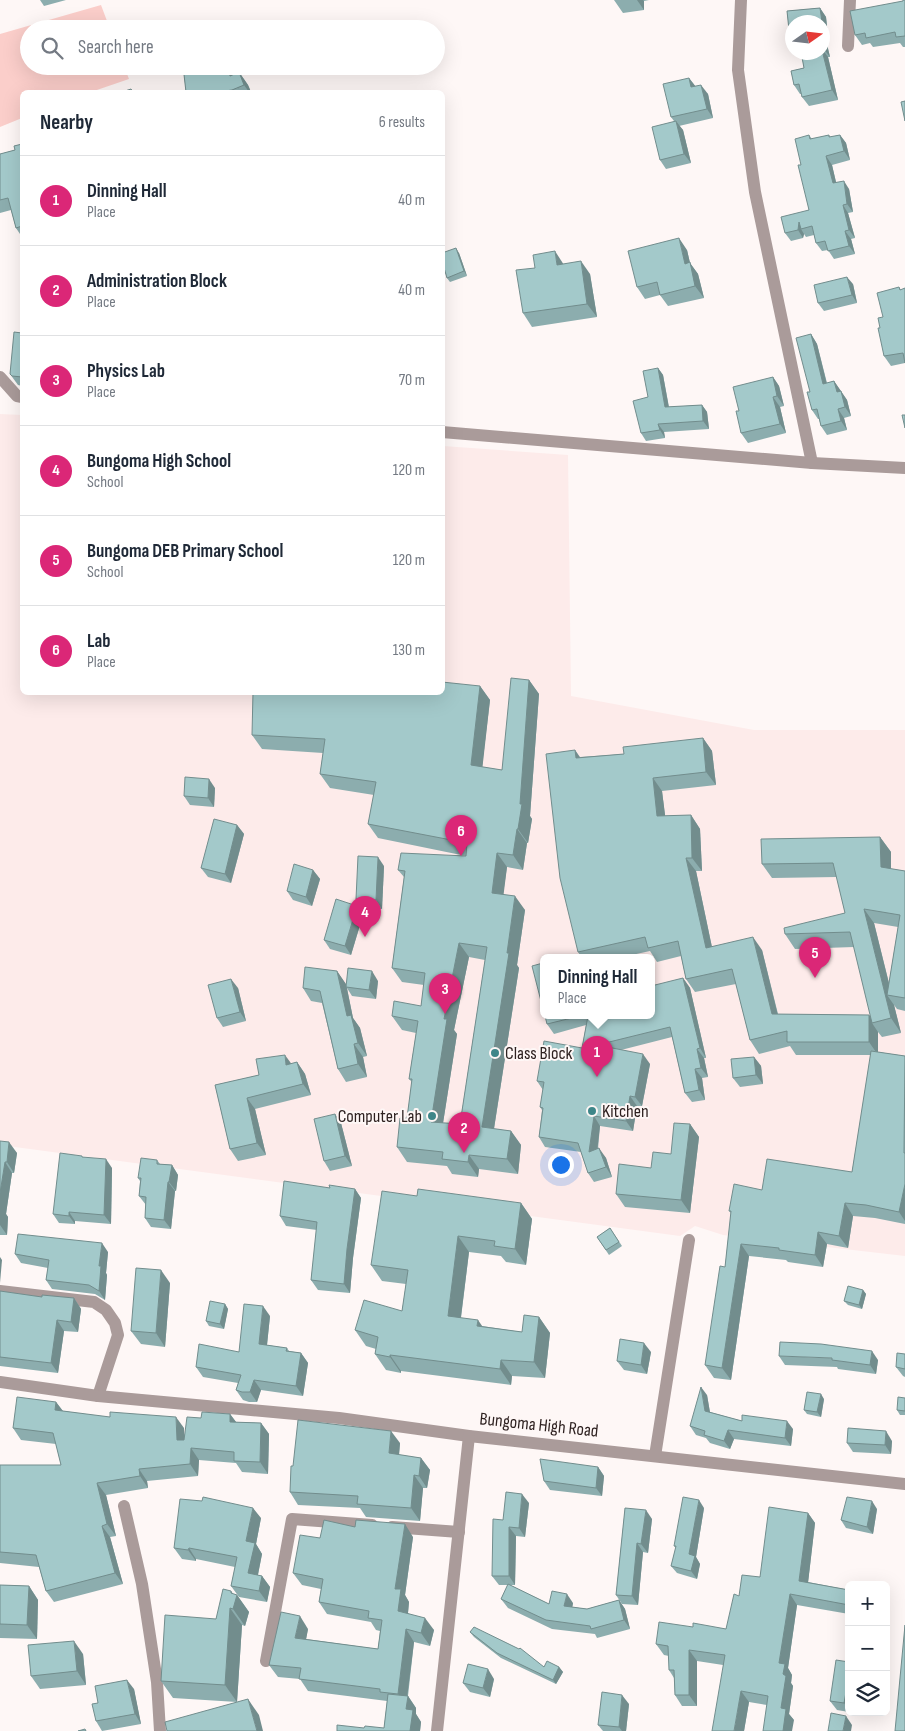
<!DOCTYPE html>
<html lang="en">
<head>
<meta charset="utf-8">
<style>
  body { margin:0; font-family:"Sofia Sans Condensed",sans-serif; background:#f6f6f7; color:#1f2937 }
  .controls { position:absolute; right:15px; bottom:15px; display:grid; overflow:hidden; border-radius:8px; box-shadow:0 5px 20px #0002 }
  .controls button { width:45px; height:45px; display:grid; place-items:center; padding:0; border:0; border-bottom:1px solid #e0e1e3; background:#fff; color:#1f2937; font:25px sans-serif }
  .compass { position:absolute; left:785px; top:15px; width:45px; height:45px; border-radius:50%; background:#fff; box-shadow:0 5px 20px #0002; rotate:76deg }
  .you { position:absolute; left:560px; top:1164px; width:18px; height:18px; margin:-12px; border:4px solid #fff; border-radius:50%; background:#1a73e8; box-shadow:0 0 0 8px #1a73e833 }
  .badge { display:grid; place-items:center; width:32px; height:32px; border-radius:50%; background:#db2777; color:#fff; font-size:16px; font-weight:700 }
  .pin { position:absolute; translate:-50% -41px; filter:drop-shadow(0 1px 2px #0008) }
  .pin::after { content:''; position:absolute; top:26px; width:18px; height:15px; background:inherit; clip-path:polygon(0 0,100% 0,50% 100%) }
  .popup { position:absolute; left:540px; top:954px; width:115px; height:65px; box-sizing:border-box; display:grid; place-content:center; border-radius:8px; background:#fff; filter:drop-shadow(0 1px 4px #0005); font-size:16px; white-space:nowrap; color:#747a83 }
  .popup b { font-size:19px; color:#1f2937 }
  .popup::after { content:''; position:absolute; left:50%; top:100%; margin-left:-10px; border:10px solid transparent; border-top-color:#fff }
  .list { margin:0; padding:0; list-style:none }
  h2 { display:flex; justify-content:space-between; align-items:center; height:65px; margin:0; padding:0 20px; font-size:21px }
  h2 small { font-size:16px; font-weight:400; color:#747a83 }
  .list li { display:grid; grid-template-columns:32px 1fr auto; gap:15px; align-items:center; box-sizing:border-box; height:90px; padding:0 20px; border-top:1px solid #e0e1e3 }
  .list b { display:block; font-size:19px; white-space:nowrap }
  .list p { margin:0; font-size:16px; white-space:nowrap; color:#747a83 }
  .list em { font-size:16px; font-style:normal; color:#747a83 }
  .icon { flex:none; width:28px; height:28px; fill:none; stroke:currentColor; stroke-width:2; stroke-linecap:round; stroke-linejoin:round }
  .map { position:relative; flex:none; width:905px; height:1731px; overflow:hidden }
  .search { position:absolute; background:#fff; box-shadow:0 5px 20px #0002; left:20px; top:20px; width:425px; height:55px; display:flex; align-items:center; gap:12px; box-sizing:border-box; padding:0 18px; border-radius:28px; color:#747a83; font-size:19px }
  .panel { position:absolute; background:#fff; box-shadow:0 5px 20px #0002; left:20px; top:90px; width:425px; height:605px; border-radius:8px }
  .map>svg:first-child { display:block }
  .built { fill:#fdebea; fill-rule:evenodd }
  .green { fill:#fbceca }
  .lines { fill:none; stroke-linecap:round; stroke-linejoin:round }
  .street { stroke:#aa9b9a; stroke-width:12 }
  .wall { fill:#8cadae; fill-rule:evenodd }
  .shaded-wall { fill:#728d8d }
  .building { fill:#a3c9ca; stroke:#728d8d; fill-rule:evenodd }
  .poi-dot { fill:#3e8689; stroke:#fef7f6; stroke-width:2 }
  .labels { text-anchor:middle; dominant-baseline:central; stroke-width:4; stroke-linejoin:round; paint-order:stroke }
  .poi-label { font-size:18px; fill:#2e2120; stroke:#fef7f6; text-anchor:start }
  .street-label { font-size:18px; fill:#2e2120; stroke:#fef7f6 }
</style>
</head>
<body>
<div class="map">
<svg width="905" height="1731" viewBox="0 0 905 1731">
  <rect width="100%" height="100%" fill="#fef7f6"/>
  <!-- built -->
  <path class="built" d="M0 414 22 415V692H442L443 446 568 455 571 696 754 730H905V1256L723 1235 695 1226 680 1236 0 1145ZM543 958H651V1016H543Z"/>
  <!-- green -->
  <polygon class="green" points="101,5 110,29 29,29 29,66 124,66 129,79 91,92 22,92 22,118 0,127 0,34"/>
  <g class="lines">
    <!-- street -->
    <g class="street">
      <polyline points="741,0 738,70 755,192 812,463"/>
      <polyline points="848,46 850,0"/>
      <polyline points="0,377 17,396 22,397"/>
      <polyline points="442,432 812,463 905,468"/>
      <polyline points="0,1291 94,1302 106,1310 115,1323 118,1335 98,1396"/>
      <polyline points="0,1382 98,1396 339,1418 469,1436 905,1484"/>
      <polyline points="655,1456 689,1240"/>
      <polyline points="124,1506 142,1584 157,1682 160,1731"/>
      <polyline points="392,1527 459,1532"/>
      <polyline points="266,1661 292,1519 372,1525"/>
      <polyline points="437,1731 469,1436"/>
    </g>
  </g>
  <!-- wall -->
  <g class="wall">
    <polygon points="40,0 66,0 44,6"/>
    <polygon points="614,0 649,0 644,1 644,10 623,13"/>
    <polygon points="905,0 905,47 903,47 900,43 873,47 870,43 862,45 855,35"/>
    <polygon points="820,8 826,17 828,36 825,36 830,57 828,57 838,100 809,106 802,97 802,94 800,94 794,85 791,71 804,68 801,52 822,52 822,22 792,22 792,36 789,30 787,11"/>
    <polygon points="183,66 223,66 223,67 228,66 234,74 239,72 248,85 251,92 186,92"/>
    <polygon points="689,78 695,86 708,94 713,118 679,126 683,130 691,163 666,169 660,160 674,121 671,117"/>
    <polygon points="809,135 812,139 829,135 830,137 840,135 846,143 850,160 832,165 836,182 849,189 853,212 848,213 855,238 851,239 855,254 834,259 828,250 822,251 816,243 814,235 806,237 804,234 803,238 791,241 785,233 809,210 801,165"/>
    <polygon points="22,144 22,237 16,228 11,210 0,213 0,154 15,150"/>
    <polygon points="687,250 690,263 698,274 704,298 668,306 660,295 645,299 637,287"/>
    <polygon points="459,253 467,276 450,282 447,278"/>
    <polygon points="563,264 590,274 597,317 532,327 523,313"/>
    <polygon points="853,284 857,303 824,311 818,303"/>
    <polygon points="899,287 901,290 905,363 891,366 884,356 883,317"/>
    <polygon points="22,333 22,386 18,385 10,374"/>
    <polygon points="811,334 817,344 827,383 834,381 847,400 851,416 844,418 847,430 827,435 821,426 819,419 818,419 812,410 810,392"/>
    <polygon points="658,368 663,375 669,407 702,405 707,412 709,429 664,432 665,438 646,441 641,433 648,397"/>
    <polygon points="773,377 779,386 784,406 780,407 786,433 748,443 741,433 739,411"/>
    <path d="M529 680 539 694 530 816 532 819 528 843H527L523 870 507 867 503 894 525 910 517 965 519 968 494 1129 511 1131 521 1145 518 1174 479 1169 478 1177 452 1174 447 1166 407 1162 397 1147 407 1118 412 1082 409 1079 416 1033 402 1030 392 1016 421 1006 424 985 402 982 392 968 404 877 398 870 466 856 378 838 368 824 374 795 330 788 320 774 323 753 262 749 252 735 480 686 490 700 482 767 502 770ZM469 957 485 960 460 1124 443 1123 457 1034 454 1030Z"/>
    <path d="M703 738 712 751 716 785 662 791 665 816 691 815 700 829 702 871H696L712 947 762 950 778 1014 869 1015 871 1017 854 947 795 949 785 934 845 913 837 877 772 878 762 864 880 837 891 852V869L905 871V1011L897 1009 894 1005 901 1033 882 1037 878 1032V1052L905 1056V1224L875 1218 853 1216 848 1248 827 1244 823 1267 788 1262 786 1260 749 1256 731 1380 714 1378 705 1365 725 1267 731 1213 729 1211 762 1190 852 1172 871 1055H796L790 1046 759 1054 750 1040 736 984 695 992 686 979 681 956 657 962 650 951 618 958H582L578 952 575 750 580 757 624 754ZM874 923 898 927 889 983Z"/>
    <polygon points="215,788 214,807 190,805 184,796"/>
    <polygon points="237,825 244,834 231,883 208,877 201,868"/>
    <polygon points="384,866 382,909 362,908 356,899"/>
    <polygon points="313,870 320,879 312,906 293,900 287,891"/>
    <polygon points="357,906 363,915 351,955 330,949 324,940"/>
    <polygon points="337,971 346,985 378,981 376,999 352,996 347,988 353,1018 360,1028 367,1056 363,1057 367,1077 346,1082 338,1069 322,1003 311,1001 303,988"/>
    <polygon points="683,978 690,988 706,1058 704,1058 708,1077 702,1078 705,1100 692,1102 685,1093 672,1037 621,1050 650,1064 642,1106 637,1106 633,1131 600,1126 598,1149 606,1158 612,1177 594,1182 588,1173 581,1152 545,1147 539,1137 542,1110 540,1107 543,1090 537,1081 582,1048 586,1025 554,1034 547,1024 545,1016 651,1016"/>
    <polygon points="238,988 246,1021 223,1027 217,1018"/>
    <polygon points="754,1057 761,1066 763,1084 740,1087 733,1078"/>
    <polygon points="297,1062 305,1074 311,1095 255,1109 266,1155 238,1161 230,1149 215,1085 259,1075"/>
    <polygon points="335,1114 341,1123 352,1166 330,1171 324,1161"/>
    <polygon points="690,1124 699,1137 690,1213 625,1207 616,1194 651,1168 671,1154"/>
    <polygon points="0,1141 17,1153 14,1173 12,1173 6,1214 8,1217 7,1235 0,1235"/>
    <polygon points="83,1157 112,1168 111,1224 75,1221 75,1224 59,1223 53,1214"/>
    <polygon points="157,1160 160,1164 172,1165 178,1175 176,1191 175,1191 171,1229 151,1227 145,1218 146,1205 139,1196 140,1181 138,1178"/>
    <polygon points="330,1188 355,1189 361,1198 353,1258 350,1293 318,1290 311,1280 317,1230 286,1226 280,1216"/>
    <polygon points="521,1203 532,1219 526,1265 506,1262 501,1256 469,1252 461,1318 482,1326 522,1332 539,1317 550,1333 545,1378 512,1376 511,1385 401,1371 401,1373 386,1370 375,1354 376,1349 366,1346 355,1330 402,1311 406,1284 382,1281 371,1265"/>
    <polygon points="610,1228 622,1246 609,1255 597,1237"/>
    <polygon points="108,1252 106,1273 107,1275 105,1300 95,1294 52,1289 46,1280 48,1268 21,1263 15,1254"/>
    <polygon points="170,1283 165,1347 141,1344 131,1331"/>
    <polygon points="863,1290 866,1294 862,1309 848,1305 844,1301"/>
    <polygon points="0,1291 42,1297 74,1298 81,1309 78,1332 64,1331 58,1373 0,1366"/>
    <polygon points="225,1304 228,1309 224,1329 209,1326 206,1321"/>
    <polygon points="270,1316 267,1345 287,1348 289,1351 301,1353 308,1363 303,1396 261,1390 257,1402 249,1402 243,1400 236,1390 238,1383 203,1377 196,1367 239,1352"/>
    <polygon points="651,1352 647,1374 624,1370 617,1361"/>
    <polygon points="905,1354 905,1377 903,1376 896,1367"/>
    <polygon points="779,1356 878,1360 876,1374 838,1369 837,1367 785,1365"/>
    <polygon points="707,1395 710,1412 742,1421 793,1429 791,1446 734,1439 730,1449 710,1443 706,1438 696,1435 690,1426"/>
    <polygon points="905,1398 905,1415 900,1415 897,1410"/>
    <polygon points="824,1399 821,1417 807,1414 804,1410"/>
    <polygon points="56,1402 63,1411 184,1428 184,1435 201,1418 230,1414 236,1422 261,1423 269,1434 268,1474 242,1472 236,1463 199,1460 198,1476 147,1481 148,1488 106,1495 116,1536 110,1537 123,1584 54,1602 46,1591 39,1567 0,1563 0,1465 61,1465 56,1444 21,1440 13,1428"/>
    <polygon points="892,1441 891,1454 853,1452 847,1443"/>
    <polygon points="400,1443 399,1455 421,1458 430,1470 427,1488 423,1488 420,1521 366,1517 360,1508 298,1505 290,1492"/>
    <polygon points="598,1467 604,1476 602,1496 550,1490 544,1481"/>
    <polygon points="529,1503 525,1537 516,1536 515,1585 510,1585 549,1604 573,1603 572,1607 587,1609 619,1600 625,1609 630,1629 597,1638 595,1634 552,1629 508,1608 501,1599 508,1585 499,1585 492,1576 503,1520"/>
    <polygon points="625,1508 652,1519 648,1553 643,1552 638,1605 622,1604 616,1595"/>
    <polygon points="704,1508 696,1557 700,1564 697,1579 677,1573 671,1566 676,1548 674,1546"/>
    <polygon points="877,1509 873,1534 846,1528 841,1520"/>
    <polygon points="808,1513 815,1523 808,1582 849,1590 849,1614 797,1605 788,1668 792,1675 791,1683 793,1686 789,1714 794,1720 767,1705 749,1702 744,1731 723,1665 697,1661 697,1706 682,1706 675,1695 674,1678 669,1670 669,1656 664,1655 656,1644 693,1627 726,1629 739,1596 760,1577"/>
    <polygon points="261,1518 256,1544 262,1554 258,1575 262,1576 270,1587 267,1602 239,1597 231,1586 235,1567 196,1559 196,1561 182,1559 174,1548"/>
    <polygon points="355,1527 413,1537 405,1595 409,1602 408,1613 434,1630 430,1646 414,1642 408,1696 416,1708 416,1714 421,1722 420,1731 364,1728 384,1728 387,1701 308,1691 300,1679 278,1677 269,1665 308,1629 306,1639 378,1649 380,1631 376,1630 371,1622 327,1614 319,1602 321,1589 302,1585 293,1573 320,1538"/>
    <polygon points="0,1585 29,1586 38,1600 37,1639 0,1638"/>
    <polygon points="231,1591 233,1594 237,1595 249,1612 245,1626 242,1625 237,1702 173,1698 161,1681 216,1619"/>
    <polygon points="470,1632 544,1667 559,1667 563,1672 556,1684 501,1658 474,1637"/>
    <polygon points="83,1654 86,1685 40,1689 31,1676"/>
    <polygon points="849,1662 849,1712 837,1710 830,1701"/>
    <polygon points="494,1679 490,1697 470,1692 463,1683"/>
    <polygon points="134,1689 141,1724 102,1731 96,1721 98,1703"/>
    <polygon points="629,1704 626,1731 603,1731 598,1725"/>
  </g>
  <!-- shaded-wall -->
  <g class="shaded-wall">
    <polygon points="637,0 643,0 644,1 644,10"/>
    <polygon points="820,8 826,17 828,36 822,28 822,22"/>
    <polygon points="822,32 825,36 830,57 823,48 822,43"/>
    <polygon points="822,49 828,57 838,100 832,90"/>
    <polygon points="228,66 237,80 239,89 230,76"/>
    <polygon points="239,72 248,85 251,92 249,92 244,85"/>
    <polygon points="689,78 696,87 691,87"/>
    <polygon points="701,85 708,94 713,118 707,109"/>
    <polygon points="676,121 683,130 691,163 684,154"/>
    <polygon points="840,135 846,143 850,160 844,151"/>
    <polygon points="826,156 832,165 838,191 833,183"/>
    <polygon points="844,181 849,189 853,212 847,204"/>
    <polygon points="843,205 848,213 855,238 849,230"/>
    <polygon points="799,222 801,229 804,234 803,238 798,230"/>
    <polygon points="845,231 851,239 855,254 849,246"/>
    <polygon points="679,238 687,250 690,263 698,274 704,298 695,286 685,264"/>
    <polygon points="456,248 459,253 467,276 464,271"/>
    <polygon points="555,251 564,265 557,265"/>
    <polygon points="581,261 590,274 597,317 587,304"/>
    <polygon points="847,277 853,284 857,303 852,295"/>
    <polygon points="811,334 817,344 829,393 823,384"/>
    <polygon points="658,368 663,375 670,414 665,407"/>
    <polygon points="773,377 779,386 784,406 777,396"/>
    <polygon points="834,381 847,400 851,416 845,407 837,392"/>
    <polygon points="773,397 780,407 786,433 780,424"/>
    <polygon points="702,405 707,412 709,429 703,421"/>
    <polygon points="838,409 844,418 847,430 841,421"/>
    <polygon points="658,424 664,432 665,438 660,430"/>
    <polygon points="529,680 539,694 530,816 532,819 528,843 518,829"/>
    <polygon points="480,686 490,700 481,780 471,765"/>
    <polygon points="703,738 712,751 716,785 706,772"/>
    <polygon points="575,750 584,764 576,758"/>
    <polygon points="653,778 662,791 667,830 657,816"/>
    <polygon points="209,779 215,788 214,807 208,798"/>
    <polygon points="691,815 700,829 702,871 692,858"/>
    <polygon points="237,825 244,834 231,883 225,874"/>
    <polygon points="517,829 527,843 523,870 513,855"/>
    <polygon points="880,837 891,852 891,881 881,867"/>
    <polygon points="497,853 507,867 502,907 492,893"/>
    <polygon points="378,857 384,866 382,909 376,900"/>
    <polygon points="686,858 696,871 715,962 706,948"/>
    <polygon points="313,870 320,879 312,906 306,897"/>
    <polygon points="515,896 525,910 517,965 519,968 492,1141 482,1127"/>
    <polygon points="357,906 363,915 351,955 345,946"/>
    <polygon points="864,909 874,923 892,996 887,995 894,1005 901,1033 891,1018"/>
    <polygon points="753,937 762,950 781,1028 772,1014"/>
    <polygon points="459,943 469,957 454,1030 457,1034 441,1136 431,1122 444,1019"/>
    <polygon points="337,971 346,984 353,1018 360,1028 367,1056 358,1043 347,1016"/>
    <polygon points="372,971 378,981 376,999 369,990"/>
    <polygon points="683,978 690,988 706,1058 700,1048"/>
    <polygon points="231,979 238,988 246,1021 240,1012"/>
    <polygon points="869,1015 874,1022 872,1023 878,1032 878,1055 869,1042"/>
    <polygon points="354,1044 363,1057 367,1077 358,1064"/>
    <polygon points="697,1049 704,1058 708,1077 701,1068"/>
    <polygon points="643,1054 650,1064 642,1106 635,1097"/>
    <polygon points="285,1055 293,1066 286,1065"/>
    <polygon points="754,1057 761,1066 763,1084 756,1075"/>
    <polygon points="297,1062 305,1074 311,1095 303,1084"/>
    <polygon points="695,1069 702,1078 705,1100 699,1090"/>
    <polygon points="630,1096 637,1106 633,1131 626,1121"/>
    <polygon points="247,1098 255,1109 266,1155 257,1143"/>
    <polygon points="335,1114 341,1123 352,1166 345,1156"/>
    <polygon points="594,1116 600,1126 596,1161 589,1152"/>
    <polygon points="690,1124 699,1137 690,1213 681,1200"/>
    <polygon points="511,1131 521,1145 518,1174 507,1159"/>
    <polygon points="9,1142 17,1153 14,1173 7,1162"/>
    <polygon points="599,1148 606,1158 612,1177 606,1167"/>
    <polygon points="469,1155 479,1169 478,1177 468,1162"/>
    <polygon points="106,1159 112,1168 111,1224 104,1215"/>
    <polygon points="5,1162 12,1173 6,1214 8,1217 7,1235 0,1225 0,1193"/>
    <polygon points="172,1165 178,1175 176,1191 169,1182"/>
    <polygon points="168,1182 175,1191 171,1229 164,1220"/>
    <polygon points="905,1184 905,1221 899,1212"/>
    <polygon points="355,1189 361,1198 353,1258 350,1293 344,1284 347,1249"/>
    <polygon points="521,1203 532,1219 526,1265 515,1249"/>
    <polygon points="845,1203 853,1216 848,1248 839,1236"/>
    <polygon points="69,1212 75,1221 75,1224 69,1216"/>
    <polygon points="818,1232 827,1244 823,1267 815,1255"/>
    <polygon points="458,1236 469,1252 459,1332 448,1316"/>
    <polygon points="102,1243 108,1252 106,1273 107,1275 105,1300 99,1291 99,1266"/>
    <polygon points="741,1244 749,1256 731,1380 722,1368"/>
    <polygon points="0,1257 2,1260 0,1283"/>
    <polygon points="161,1270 170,1283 165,1347 156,1333"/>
    <polygon points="863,1290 866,1294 862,1309 859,1305"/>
    <polygon points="74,1298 81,1309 78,1332 71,1322"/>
    <polygon points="225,1304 228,1309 224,1329 220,1324"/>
    <polygon points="263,1306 270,1316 266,1354 259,1344"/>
    <polygon points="539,1317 550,1333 545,1378 534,1362"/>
    <polygon points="57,1320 64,1331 58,1373 51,1363"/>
    <polygon points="478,1320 489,1336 477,1326"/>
    <polygon points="644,1343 651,1352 647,1374 641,1365"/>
    <polygon points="872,1351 878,1360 876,1374 870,1365"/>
    <polygon points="301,1353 308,1363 303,1396 296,1386"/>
    <polygon points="390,1355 401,1371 401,1373 390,1357"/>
    <polygon points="501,1360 512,1376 511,1385 500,1369"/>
    <polygon points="254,1380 261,1390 257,1402 250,1392"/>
    <polygon points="701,1387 707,1395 711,1419 705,1411"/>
    <polygon points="821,1394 824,1399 821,1417 817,1412"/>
    <polygon points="56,1402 65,1414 55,1410"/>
    <polygon points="230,1414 239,1426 230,1422"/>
    <polygon points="176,1417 184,1428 185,1452 177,1440"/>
    <polygon points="787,1421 793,1429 791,1446 785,1438"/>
    <polygon points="261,1423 269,1434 268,1474 260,1462"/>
    <polygon points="728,1430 734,1439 730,1449 724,1441"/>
    <polygon points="391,1431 400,1443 398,1466 389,1453"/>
    <polygon points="886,1431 892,1441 891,1454 885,1445"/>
    <polygon points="191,1448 199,1460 198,1476 190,1464"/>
    <polygon points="421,1458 430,1470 427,1488 419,1476"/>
    <polygon points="598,1467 604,1476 602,1496 596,1488"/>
    <polygon points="139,1469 147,1481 148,1488 140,1476"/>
    <polygon points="414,1475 423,1488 420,1521 411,1508"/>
    <polygon points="97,1483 106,1495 116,1536 107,1524"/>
    <polygon points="522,1494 529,1503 525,1537 519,1528"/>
    <polygon points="699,1500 704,1508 696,1557 700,1564 697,1579 691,1571 689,1554"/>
    <polygon points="872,1501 877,1509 873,1534 867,1527"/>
    <polygon points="253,1508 261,1518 256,1544 262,1554 256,1584 248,1573 246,1541"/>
    <polygon points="646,1510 652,1519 648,1553 641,1544"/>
    <polygon points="808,1513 815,1523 807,1592 799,1581"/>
    <polygon points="405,1524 413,1537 405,1595 409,1602 407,1623 398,1611 395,1589"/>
    <polygon points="102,1526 110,1537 123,1584 115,1573"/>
    <polygon points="509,1527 516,1536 515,1585 509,1576"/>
    <polygon points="637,1543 643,1552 638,1605 632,1596"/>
    <polygon points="189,1548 196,1559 196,1561 188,1550"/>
    <polygon points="262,1576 270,1587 267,1602 259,1591"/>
    <polygon points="29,1586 38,1600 37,1639 27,1625"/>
    <polygon points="231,1591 236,1598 237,1595 249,1612 245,1626 233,1609"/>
    <polygon points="567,1594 573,1603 571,1615 564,1606"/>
    <polygon points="790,1594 797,1605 788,1668 792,1675 791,1683 793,1686 789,1714 794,1720 792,1731 783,1731 781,1708 783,1674 779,1663"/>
    <polygon points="619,1600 625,1609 630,1629 624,1620"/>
    <polygon points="230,1608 242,1625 237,1702 225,1685"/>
    <polygon points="300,1616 308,1629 304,1650 295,1638"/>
    <polygon points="425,1618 434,1630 430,1646 421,1633"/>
    <polygon points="406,1629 414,1642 406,1706 398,1694"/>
    <polygon points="74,1641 83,1654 86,1685 77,1671"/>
    <polygon points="689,1650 697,1661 697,1706 689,1695"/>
    <polygon points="559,1667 563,1672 556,1684 553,1680"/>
    <polygon points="488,1669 494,1679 490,1697 483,1688"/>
    <polygon points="849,1676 849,1710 844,1703"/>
    <polygon points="127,1680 134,1689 141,1724 135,1714"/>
    <polygon points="741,1691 749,1702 744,1731 734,1731"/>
    <polygon points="622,1695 629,1704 626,1731 622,1731 619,1727"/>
    <polygon points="408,1696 416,1708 416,1714 421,1722 420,1731 410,1731 406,1709"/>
    <polygon points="248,1699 259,1715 263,1731 257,1731"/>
    <polygon points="846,1716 852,1725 851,1731 843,1731"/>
  </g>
  <!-- building -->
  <g class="building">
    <polygon points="903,0 905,0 905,36 896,37 895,32 866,38 865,33 855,35 850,11 903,1"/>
    <polygon points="820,8 822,22 792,22 792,30 789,30 787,11"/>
    <polygon points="822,50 832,90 802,97 799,84 794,85 791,71 804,68 801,52 822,52"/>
    <polygon points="183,66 220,66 220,68 228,66 230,76 239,72 244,85 232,90 225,91 225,92 186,92"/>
    <polygon points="689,78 691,87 701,85 707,109 671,117 663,84"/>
    <polygon points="131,89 133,92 122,92"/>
    <polygon points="905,101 905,121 901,102"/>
    <polygon points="676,121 684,154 660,160 652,127"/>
    <polygon points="809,135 810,139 829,135 829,137 840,135 844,151 826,156 833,183 844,181 847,204 843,205 849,230 845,231 849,246 828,251 825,241 816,243 812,226 801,229 799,222 798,230 785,233 781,217 809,210 798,165 801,165 795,139"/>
    <polygon points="22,144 22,226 16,228 8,198 0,200 0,154 15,150 14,146"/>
    <polygon points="679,238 685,264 690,262 695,286 660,295 657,282 637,287 628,251"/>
    <polygon points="456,248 464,271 447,278 442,261 442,253"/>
    <polygon points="555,251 557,265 581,261 587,304 523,313 516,270 535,268 533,255"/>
    <polygon points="847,277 852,295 818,303 814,285"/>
    <polygon points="899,287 900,290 905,288 905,363 903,353 884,356 878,328 880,328 878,318 883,317 877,293"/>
    <polygon points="14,332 22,333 22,377 12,376 10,374"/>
    <polygon points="811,334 823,384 834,381 837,392 841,391 845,407 838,409 841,421 821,426 817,409 812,410 807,392 810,392 796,338"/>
    <polygon points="658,368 665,407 702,405 703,421 658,424 660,430 641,433 633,401 648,397 643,371"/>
    <polygon points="773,377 777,396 773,397 780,424 741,433 736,411 739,411 733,387"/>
    <polygon points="902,415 905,415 905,428"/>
    <path d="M511 678 529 680 520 804H522L518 829H517L513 855 497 853 492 893 515 896 507 953H509L482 1127 511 1131 507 1159 469 1155 468 1162 442 1159 443 1152 397 1147 400 1118H407L412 1079H409L418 1021 392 1016 394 1001 421 1006 425 973 392 968 405 871 398 870 401 853 466 856 467 843 368 824 376 782 320 774 325 739 252 735 253 692H442V682L480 686 471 765 502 770ZM459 943 487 947 460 1124 431 1122 447 1019H444Z"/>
    <polygon points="703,738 706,772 653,778 657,816 691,815 692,858 686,858 706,948 753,937 772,1014 869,1015 869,1042 787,1042 787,1031 750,1040 732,969 686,979 678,941 648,948 645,937 578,952 560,878 546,754 575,750 576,758 624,754 623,747"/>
    <polygon points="185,777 209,779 208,798 184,796"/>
    <polygon points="214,819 237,825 225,874 201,868"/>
    <polygon points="880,837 881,867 905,871 905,998 887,995 900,915 864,909 891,1018 872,1023 850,932 785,934 784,928 845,913 833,863 762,864 761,839"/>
    <polygon points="358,856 378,857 376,900 356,899"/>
    <polygon points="294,864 313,870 306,897 287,891"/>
    <polygon points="336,899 357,906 345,946 324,940"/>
    <polygon points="543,963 543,1009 532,966"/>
    <polygon points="305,967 337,971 347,1016 351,1015 358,1043 354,1044 358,1064 338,1069 320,991 303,988"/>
    <polygon points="348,968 372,971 369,990 346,987"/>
    <polygon points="683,978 700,1048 697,1049 701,1068 695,1069 699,1090 685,1093 670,1027 597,1045 643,1054 635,1097 630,1096 626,1121 594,1116 589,1152 599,1148 606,1167 588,1173 578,1143 539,1137 543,1108 540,1107 544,1082 537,1081 544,1041 582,1048 588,1016 651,1016 651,986"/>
    <polygon points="231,979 240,1012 217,1018 208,985"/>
    <polygon points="545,1016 580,1016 547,1024"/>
    <polygon points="871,1051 905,1056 904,1153 905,1153 905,1184 899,1212 866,1205 845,1203 839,1236 818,1232 815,1255 779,1250 779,1248 741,1244 722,1368 705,1365 720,1266 725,1267 731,1211 729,1211 734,1184 762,1190 767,1159 852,1172"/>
    <polygon points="285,1055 286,1065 297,1062 303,1084 247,1098 257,1143 230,1149 215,1085 259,1075 256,1059"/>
    <polygon points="754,1057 756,1075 733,1078 731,1059"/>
    <polygon points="335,1114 345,1156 324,1161 314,1119"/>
    <polygon points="674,1123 690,1124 681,1200 616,1194 619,1164 651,1168 653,1152 671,1154"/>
    <polygon points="0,1141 9,1142 7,1162 5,1162 0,1193"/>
    <polygon points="60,1153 82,1156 82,1157 106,1159 104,1215 69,1212 69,1216 53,1214"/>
    <polygon points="141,1158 157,1160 157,1164 172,1165 169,1182 168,1182 164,1220 145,1218 146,1197 139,1196 141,1178 138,1178"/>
    <polygon points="284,1181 330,1188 329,1185 355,1189 347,1249 344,1284 311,1280 317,1222 280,1216"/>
    <polygon points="418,1189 521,1203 515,1249 494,1246 495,1241 458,1236 448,1316 478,1320 477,1326 522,1332 524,1315 539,1317 534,1362 501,1360 500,1369 390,1355 390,1357 375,1354 378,1337 355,1330 364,1300 402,1311 408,1270 371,1265 382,1191 417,1196"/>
    <polygon points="610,1228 619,1242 606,1250 597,1237"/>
    <polygon points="18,1234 102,1243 99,1266 101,1266 99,1291 89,1285 46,1280 49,1260 15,1254"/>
    <polygon points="136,1268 161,1270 156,1333 131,1331"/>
    <polygon points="848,1286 863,1290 859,1305 844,1301"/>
    <polygon points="0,1291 42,1297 42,1295 74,1298 71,1322 57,1320 51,1363 0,1357"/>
    <polygon points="210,1301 225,1304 220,1324 206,1321"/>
    <polygon points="244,1304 263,1306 259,1344 287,1348 286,1351 301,1353 296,1386 254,1380 250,1392 242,1392 236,1390 241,1375 196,1367 199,1344 239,1352"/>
    <polygon points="620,1339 644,1343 641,1365 617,1361"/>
    <polygon points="780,1342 821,1344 872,1351 870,1365 832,1360 832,1358 779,1356"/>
    <polygon points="897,1353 905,1354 905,1369 896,1367"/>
    <polygon points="701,1387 705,1411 742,1421 742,1415 787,1421 785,1438 728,1430 724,1441 704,1435 705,1431 690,1426"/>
    <polygon points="807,1392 821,1394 817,1412 804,1410"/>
    <polygon points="17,1397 56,1402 55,1410 110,1417 110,1412 176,1417 177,1440 184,1440 187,1417 201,1418 202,1412 230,1414 230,1422 261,1423 260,1462 234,1461 234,1452 191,1448 190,1464 139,1469 140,1476 97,1483 107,1524 102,1526 115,1573 46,1591 36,1555 0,1552 0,1465 61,1465 53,1433 13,1428"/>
    <polygon points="898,1397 905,1398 905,1411 897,1410"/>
    <polygon points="298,1420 391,1431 389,1453 421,1458 419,1476 414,1475 411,1508 357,1504 358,1496 290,1492 291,1466 293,1466"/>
    <polygon points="848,1428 886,1431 885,1445 847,1443"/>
    <polygon points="540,1459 598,1467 596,1488 544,1481"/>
    <polygon points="506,1492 522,1494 519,1528 509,1527 509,1576 492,1576 493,1519 503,1520"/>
    <polygon points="203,1497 253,1508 246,1541 255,1543 248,1573 262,1576 259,1591 231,1586 237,1557 189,1548 188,1550 174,1548 180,1499 202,1501"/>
    <polygon points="683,1497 699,1500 689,1554 695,1556 691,1571 671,1566 676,1546 674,1546"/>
    <polygon points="847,1497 872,1501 867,1527 841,1520"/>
    <polygon points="769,1507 808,1513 799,1581 849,1590 849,1605 790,1594 779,1663 785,1664 783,1674 786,1676 781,1708 786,1709 783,1731 763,1731 768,1696 741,1691 734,1731 712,1731 725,1655 689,1650 689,1695 675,1695 674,1670 669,1670 668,1646 656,1644 659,1622 693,1627 693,1623 726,1629 734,1594 739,1596 742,1575 760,1577"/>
    <polygon points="625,1508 646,1510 641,1544 637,1543 632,1596 616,1595"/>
    <polygon points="324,1520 355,1527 356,1520 405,1524 395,1589 401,1589 398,1611 425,1618 421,1633 406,1629 398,1694 380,1692 380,1689 299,1679 301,1668 269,1665 281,1612 300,1616 295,1638 378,1649 382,1620 368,1618 369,1611 319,1602 323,1579 293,1573 300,1535 320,1538"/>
    <polygon points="508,1584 549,1604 552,1591 567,1594 564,1606 587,1609 619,1600 624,1620 591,1629 590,1626 546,1620 501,1599"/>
    <polygon points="0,1585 29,1586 27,1625 0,1624"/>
    <polygon points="223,1589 231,1591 231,1593 237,1595 233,1609 230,1608 225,1685 161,1681 165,1615 216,1619"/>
    <polygon points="905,1625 905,1731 895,1731"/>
    <polygon points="474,1627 519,1649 520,1648 544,1667 547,1661 559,1667 553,1680 497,1653 470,1632"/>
    <polygon points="74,1641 77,1671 31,1676 28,1645"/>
    <polygon points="836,1660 849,1662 849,1676 844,1703 830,1701"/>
    <polygon points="468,1664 488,1669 483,1688 463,1683"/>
    <polygon points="127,1680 135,1714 96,1721 92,1704 98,1703 95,1686"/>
    <polygon points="602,1692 622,1695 619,1727 598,1725"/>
    <polygon points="388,1694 408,1696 406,1709 413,1710 410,1731 337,1731 337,1725 364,1728 365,1726 384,1728"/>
    <polygon points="248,1699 257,1731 167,1731 165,1722"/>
    <polygon points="831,1713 846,1716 843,1731 828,1731"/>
    <polygon points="85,1729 86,1731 78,1731"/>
  </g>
  <!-- markers -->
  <g class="poi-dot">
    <circle cx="495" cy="1053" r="5"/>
    <circle cx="592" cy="1111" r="5"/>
    <circle cx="432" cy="1116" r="5"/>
  </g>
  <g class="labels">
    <!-- poi labels -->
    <g class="poi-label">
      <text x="505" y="1053">Class Block</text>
      <text x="602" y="1111">Kitchen</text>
      <text x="422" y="1116" text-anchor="end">Computer Lab</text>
    </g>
    <!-- street labels -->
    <g class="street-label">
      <text transform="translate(539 1425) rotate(6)">Bungoma High Road</text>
    </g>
  </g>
</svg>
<div class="controls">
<button>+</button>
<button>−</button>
<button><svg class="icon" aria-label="layers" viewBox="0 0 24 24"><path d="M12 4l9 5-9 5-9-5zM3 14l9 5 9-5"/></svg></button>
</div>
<svg class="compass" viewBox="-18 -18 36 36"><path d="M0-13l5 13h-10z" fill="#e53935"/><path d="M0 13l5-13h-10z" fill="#747a83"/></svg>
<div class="you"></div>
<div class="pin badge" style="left:597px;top:1077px">1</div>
<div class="popup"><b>Dinning Hall</b>Place</div>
<div class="pin badge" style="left:464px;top:1153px">2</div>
<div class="pin badge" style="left:445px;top:1014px">3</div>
<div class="pin badge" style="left:365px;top:937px">4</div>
<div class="pin badge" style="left:815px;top:978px">5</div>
<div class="pin badge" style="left:461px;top:856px">6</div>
<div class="search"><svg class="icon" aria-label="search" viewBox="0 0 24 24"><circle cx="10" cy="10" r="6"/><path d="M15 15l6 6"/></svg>Search here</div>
<section class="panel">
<h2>Nearby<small>6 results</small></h2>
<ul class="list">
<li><span class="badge">1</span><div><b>Dinning Hall</b><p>Place</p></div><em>40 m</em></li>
<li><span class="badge">2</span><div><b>Administration Block</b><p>Place</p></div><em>40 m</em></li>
<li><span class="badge">3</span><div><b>Physics Lab</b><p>Place</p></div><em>70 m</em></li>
<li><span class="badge">4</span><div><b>Bungoma High School</b><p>School</p></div><em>120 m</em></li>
<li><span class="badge">5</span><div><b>Bungoma DEB Primary School</b><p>School</p></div><em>120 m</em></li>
<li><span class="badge">6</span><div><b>Lab</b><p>Place</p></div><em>130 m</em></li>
</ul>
</section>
</div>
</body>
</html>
